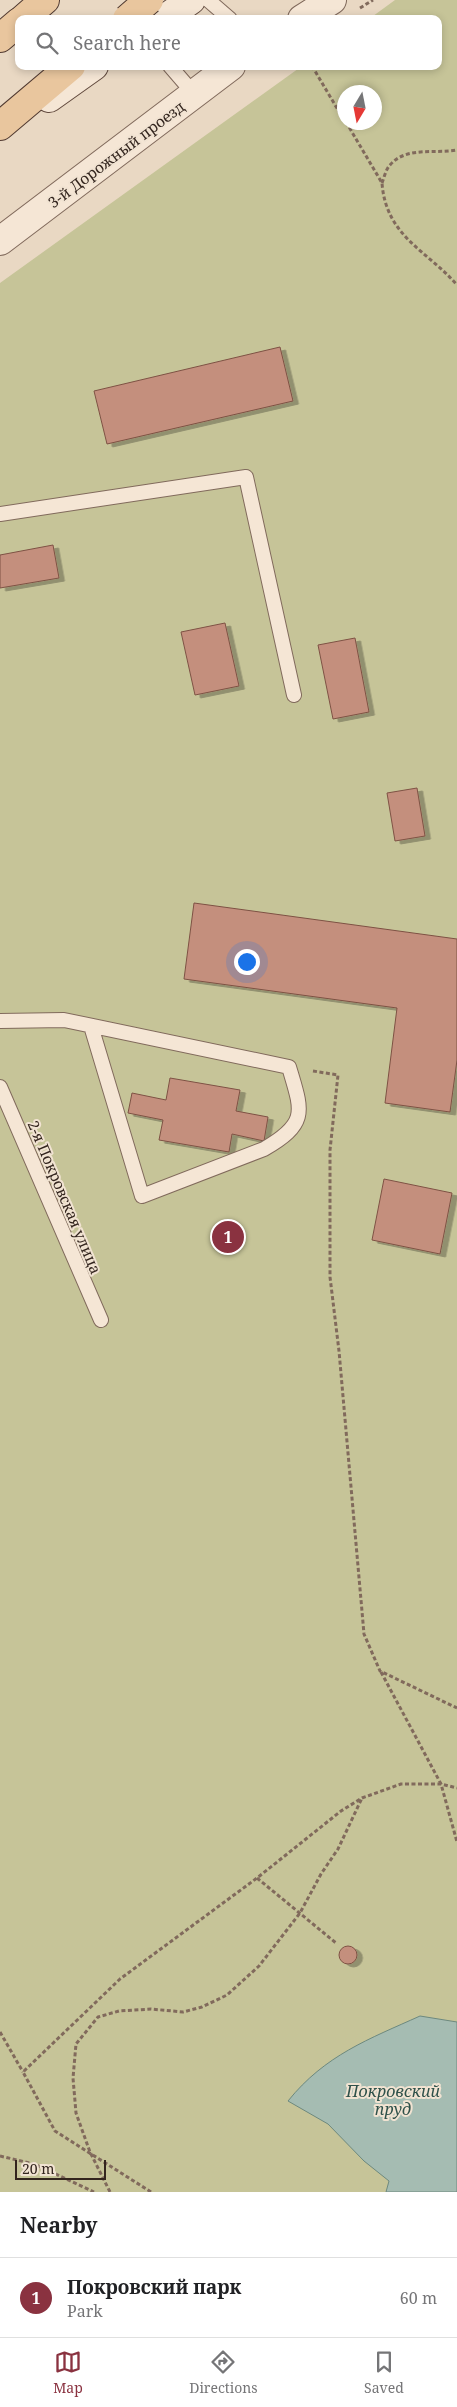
<!DOCTYPE html>
<html lang="en">
<head>
<meta charset="utf-8">
<style>
  body { margin:0; font-family:"Noto Serif",serif; background:#f2f2f2; color:#202124 }
  .compass { position:absolute; left:337px; top:85px; width:45px; height:45px; border-radius:50%; background:#fff; box-shadow:0 2px 8px #0003; rotate:190deg }
  .scale { position:absolute; left:15px; bottom:12px; width:91px; box-sizing:border-box; padding-left:5px; border:2px solid #33251e; border-top:0; font-size:14px; line-height:18px; white-space:nowrap; color:#33251e; -webkit-text-stroke:4px #f1e3d2; paint-order:stroke }
  .you { position:absolute; left:246px; top:961px; width:18px; height:18px; margin:-12px; border:4px solid #fff; border-radius:50%; background:#1a73e8; box-shadow:0 0 0 8px #1a73e833 }
  .badge { display:grid; place-items:center; width:32px; height:32px; border-radius:50%; background:#8a3240; color:#fff; font-size:16px; font-weight:700 }
  .pin { position:absolute; translate:-50% -50%; border:2px solid #fff; box-shadow:0 1px 5px #0006 }
  .list { margin:0; padding:0; list-style:none }
  h2 { display:flex; justify-content:space-between; align-items:center; height:65px; margin:0; padding:0 20px; font-size:21px }
  h2 small { font-size:16px; font-weight:400; color:#757577 }
  .list li { display:grid; grid-template-columns:32px 1fr auto; gap:15px; align-items:center; box-sizing:border-box; height:80px; padding:0 20px; border-top:1px solid #e0e0e0 }
  .list b { display:block; font-size:19px; white-space:nowrap }
  .list p { margin:0; font-size:16px; white-space:nowrap; color:#757577 }
  .list em { font-size:16px; font-style:normal; color:#757577 }
  .icon { flex:none; width:28px; height:28px; fill:none; stroke:currentColor; stroke-width:2; stroke-linecap:round; stroke-linejoin:round }
  .map { position:relative; flex:none; width:457px; height:2192px; overflow:hidden }
  .search { position:absolute; background:#fff; box-shadow:0 2px 8px #0003; left:15px; right:15px; top:15px; height:55px; display:flex; align-items:center; gap:12px; box-sizing:border-box; padding:0 18px; border-radius:10px; color:#757577; font-size:19px }
  .sheet { height:145px; background:#fff }
  nav { display:flex; justify-content:space-around; align-items:center; box-sizing:border-box; height:70px; border-top:1px solid #e0e0e0; background:#fff; font-size:14px; color:#757577 }
  nav a { display:grid; justify-items:center; gap:2px }
  nav .on { color:#8a3240 }
  .map>svg:first-child { display:block }
  .green { fill:#c6c498; fill-rule:evenodd }
  .water { fill:#a5bcb2; stroke:#6d897e }
  .building { fill:#c48f7d; stroke:#7e5244; filter:url(#shadow) }
  .lines { fill:none; stroke-linecap:round; stroke-linejoin:round }
  .lane-casing { stroke:#816a5c; stroke-width:16 }
  .street-casing { stroke:#816a5c; stroke-width:30 }
  .secondary-casing { stroke:#634b3f; stroke-width:30 }
  .primary-casing { stroke:#503930; stroke-width:30 }
  .path { stroke:#816a5c; stroke-width:3; stroke-dasharray:4 2.5; stroke-linecap:butt }
  .lane { stroke:#f5e6d5; stroke-width:14 }
  .street { stroke:#f5e6d5; stroke-width:28 }
  .secondary { stroke:#f5e6d5; stroke-width:28 }
  .primary { stroke:#e9c69e; stroke-width:28 }
  .primary-bridge-casing { stroke:#503930; stroke-width:30; stroke-linecap:butt }
  .primary-bridge { stroke:#e9c69e; stroke-width:28 }
  .labels { text-anchor:middle; dominant-baseline:central; stroke-width:4; stroke-linejoin:round; paint-order:stroke }
  .street-label { font-size:15px; fill:#33251e; stroke:#f1e3d2 }
  .water-label { font-size:16px; font-style:italic; fill:#2f514a; stroke:#f1e3d2 }
</style>
</head>
<body>
<div class="map">
<svg width="457" height="2192" viewBox="0 0 457 2192">
  <defs>
    <filter id="shadow"><feDropShadow dx="5.5" dy="3" stdDeviation="0" flood-color="#0004"/></filter>
  </defs>
  <rect width="100%" height="100%" fill="#e9d8c3"/>
  <!-- green -->
  <path class="green" d="M395 0H457V2192H0V283L302 66H438V19H369ZM344 92H374V122H344Z"/>
  <!-- water -->
  <path class="water" d="M420 2016 457 2022V2192H386L389 2181 364 2161 328 2124 288 2101C325 2055 369 2039 420 2016Z"/>
  <!-- building -->
  <g class="building">
    <polygon points="280,347 293,401 107,444 94,391"/>
    <polygon points="53,545 59,578 0,588 0,555"/>
    <polygon points="225,623 239,686 195,695 181,632"/>
    <polygon points="355,638 369,712 333,719 318,645"/>
    <polygon points="417,788 425,836 395,841 387,793"/>
    <polygon points="194,903 457,939 457,1060 450,1112 385,1103 397,1008 184,979"/>
    <polygon points="170,1078 240,1090 236,1111 268,1117 264,1141 232,1134 229,1152 159,1140 163,1120 128,1113 132,1093 166,1100"/>
    <polygon points="384,1179 452,1193 440,1254 372,1240"/>
    <circle cx="348" cy="1955" r="9"/>
  </g>
  <g class="lines">
    <!-- lane casing -->
    <g class="lane-casing">
      <g id="lane">
        <polyline points="208,0 230,19"/>
        <polyline points="170,66 195,95"/>
        <polyline points="0,514 246,477 294,695"/>
        <path d="M0 1021 64 1020 289 1067C302 1111 309 1123 264 1149L142 1196 91 1026"/>
        <polyline points="0,1087 101,1320"/>
      </g>
    </g>
    <!-- street casing -->
    <g class="street-casing">
      <g id="street">
        <polyline points="302,19 332,0"/>
        <polyline points="0,241 231,66"/>
      </g>
    </g>
    <!-- secondary casing -->
    <g class="secondary-casing">
      <g id="secondary">
        <polyline points="164,19 191,0"/>
        <polyline points="49,98 94,66"/>
      </g>
    </g>
    <!-- primary casing -->
    <g class="primary-casing">
      <g id="primary">
        <polyline points="23,19 45,0"/>
        <polyline points="0,38 19,22"/>
        <polyline points="0,126 71,66"/>
      </g>
    </g>
    <!-- path -->
    <g class="path">
      <polyline points="360,8 373,0"/>
      <polyline points="312,66 344,120"/>
      <path d="M346 122 382 183C386 237 428 251 457 285"/>
      <path d="M382 183C384 178 386 169 390 165 406 146 436 154 457 150"/>
      <polyline points="313,1071 338,1075 330,1150 330,1277 339,1351 364,1634 380,1671 457,1708"/>
      <polyline points="381,1672 441,1784 457,1842"/>
      <polyline points="257,1878 336,1943"/>
      <polyline points="0,2032 23,2072"/>
      <polyline points="0,2156 34,2164 94,2192"/>
      <polyline points="110,2192 90,2152 76,2113 73,2078 76,2044 98,2017 119,2011 151,2009 183,2012 202,2007 227,1995 259,1966 300,1913 321,1874 338,1849 362,1798"/>
      <polyline points="151,2192 55,2131 23,2072 120,1979 257,1878 341,1811 362,1798 401,1784 441,1784 457,1788"/>
    </g>
    <!-- lane -->
    <use href="#lane" class="lane"/>
    <!-- street -->
    <use href="#street" class="street"/>
    <!-- secondary -->
    <use href="#secondary" class="secondary"/>
    <!-- primary -->
    <use href="#primary" class="primary"/>
    <!-- primary-bridge casing -->
    <g class="primary-bridge-casing">
      <polyline id="primary-bridge" points="127,19 149,0"/>
    </g>
    <!-- primary-bridge -->
    <use href="#primary-bridge" class="primary-bridge"/>
  </g>
  <g class="labels">
    <!-- street labels -->
    <g class="street-label">
      <text transform="translate(116 154) rotate(-37)">3-й Дорожный проезд</text>
      <text transform="translate(65 1197) rotate(67)">2-я Покровская улица</text>
    </g>
    <!-- water labels -->
    <g class="water-label">
      <text x="393" y="2091">Покровский<tspan x="393" dy="18">пруд</tspan></text>
    </g>
  </g>
</svg>
<svg class="compass" viewBox="-18 -18 36 36"><path d="M0-13l5 13h-10z" fill="#e53935"/><path d="M0 13l5-13h-10z" fill="#757577"/></svg>
<div class="scale">20 m</div>
<div class="you"></div>
<div class="pin badge" style="left:228px;top:1237px">1</div>
<div class="search"><svg class="icon" aria-label="search" viewBox="0 0 24 24"><circle cx="10" cy="10" r="6"/><path d="M15 15l6 6"/></svg>Search here</div>
</div>
<section class="sheet">
<h2>Nearby<small></small></h2>
<ul class="list">
<li><span class="badge">1</span><div><b>Покровский парк</b><p>Park</p></div><em>60 m</em></li>
</ul>
</section>
<nav>
<a class="on"><svg class="icon" aria-label="map" viewBox="0 0 24 24"><path d="M3 6l6-2 6 2 6-2v14l-6 2-6-2-6 2zM9 4v14M15 6v14"/></svg>Map</a>
<a><svg class="icon" aria-label="directions" viewBox="0 0 24 24"><path d="M12 3l9 9-9 9-9-9zM9 14v-3h6M13 9l2 2-2 2"/></svg>Directions</a>
<a><svg class="icon" aria-label="saved" viewBox="0 0 24 24"><path d="M7 4h10v16l-5-4-5 4z"/></svg>Saved</a>
</nav>
</body>
</html>
